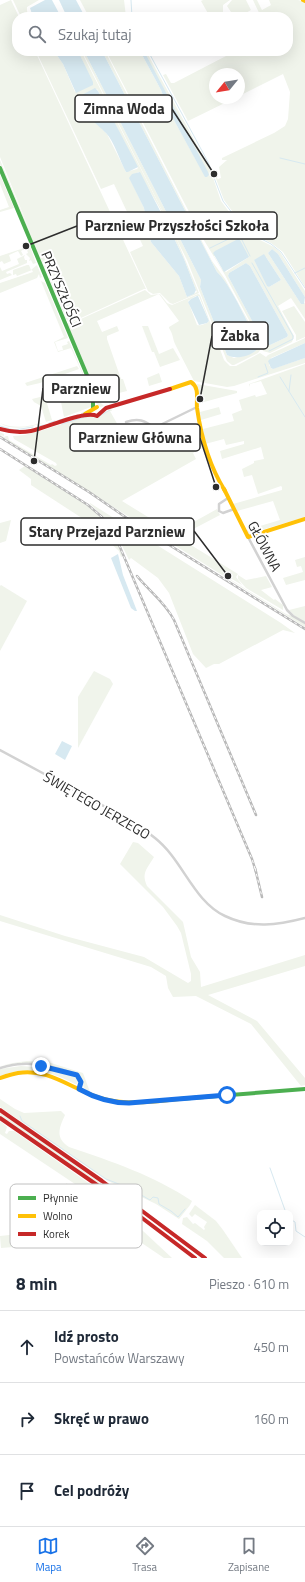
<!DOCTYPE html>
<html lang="pl">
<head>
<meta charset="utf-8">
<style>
  body { margin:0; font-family:"Titillium Web",sans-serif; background:#f6f6f7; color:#1f2937 }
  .controls { position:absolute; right:12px; bottom:12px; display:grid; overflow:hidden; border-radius:8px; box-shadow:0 4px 16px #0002 }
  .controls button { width:36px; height:36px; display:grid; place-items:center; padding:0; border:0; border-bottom:1px solid #e0e1e3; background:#fff; color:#1f2937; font:20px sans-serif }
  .compass { position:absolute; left:209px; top:68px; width:36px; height:36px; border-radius:50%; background:#fff; box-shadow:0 4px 16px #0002; rotate:240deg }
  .stop { position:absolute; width:12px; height:12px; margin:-9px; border:3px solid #1a73e8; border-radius:50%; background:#fff }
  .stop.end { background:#1a73e8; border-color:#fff; box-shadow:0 1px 4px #0008 }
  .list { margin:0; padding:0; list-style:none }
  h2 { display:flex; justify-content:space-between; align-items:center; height:52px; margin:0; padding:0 16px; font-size:17px }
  h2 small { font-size:13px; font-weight:400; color:#747a83 }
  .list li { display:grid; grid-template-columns:26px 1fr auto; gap:12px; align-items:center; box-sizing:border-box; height:72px; padding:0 16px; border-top:1px solid #e0e1e3 }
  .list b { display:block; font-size:15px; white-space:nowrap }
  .list p { margin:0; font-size:13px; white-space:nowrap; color:#747a83 }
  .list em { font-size:13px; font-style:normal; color:#747a83 }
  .icon { flex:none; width:22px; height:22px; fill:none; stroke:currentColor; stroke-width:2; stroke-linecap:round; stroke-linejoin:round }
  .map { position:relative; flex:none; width:305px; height:1258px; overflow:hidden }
  .search { position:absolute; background:#fff; box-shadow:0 4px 16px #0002; left:12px; right:12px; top:12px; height:44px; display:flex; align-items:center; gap:10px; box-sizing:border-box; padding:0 14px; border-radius:16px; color:#747a83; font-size:15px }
  .sheet { height:268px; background:#fff }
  nav { display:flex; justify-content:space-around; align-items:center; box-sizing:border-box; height:56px; border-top:1px solid #e0e1e3; background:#fff; font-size:11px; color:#747a83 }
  nav a { display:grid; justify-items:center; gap:2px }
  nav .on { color:#1a73e8 }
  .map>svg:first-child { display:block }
  .green { fill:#f0f4eb; fill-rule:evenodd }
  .water { fill:#d7e9f1 }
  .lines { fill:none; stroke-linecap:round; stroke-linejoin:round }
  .stream { stroke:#d7e9f1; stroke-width:1 }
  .street { stroke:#d2d2d2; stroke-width:2.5 }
  .fast { stroke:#4caf50; stroke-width:4 }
  .slow { stroke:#ffc107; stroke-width:4 }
  .jam { stroke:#c62828; stroke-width:4 }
  .rail-casing { stroke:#b9b9b9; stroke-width:2.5 }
  .rail { stroke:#fff; stroke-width:1; stroke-dasharray:3; stroke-linecap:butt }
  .route { stroke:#1a73e8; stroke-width:5 }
  .labels { text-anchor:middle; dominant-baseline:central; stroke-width:4; stroke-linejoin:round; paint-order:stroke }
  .street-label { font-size:14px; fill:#2d2d2d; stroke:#fff }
  .key { fill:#fff; stroke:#c0c0c0; stroke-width:1 }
  .key-label { font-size:11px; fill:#2d2d2d }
  .leader { fill:none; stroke:#2d2d2d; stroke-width:1.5 }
  .callout-dot { fill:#2d2d2d; stroke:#fff; stroke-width:1.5 }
  .callout { fill:#fff; stroke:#2d2d2d; stroke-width:1.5 }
  .callout-label { font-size:15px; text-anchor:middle; font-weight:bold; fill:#2d2d2d }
</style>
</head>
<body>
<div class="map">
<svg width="305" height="1258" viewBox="0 0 305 1258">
  <rect width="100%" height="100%" fill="#fff"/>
  <!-- green -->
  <g class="green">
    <path d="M11 0 19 17H17V51H35L146 289H144L70 323 66 319 34 242 67 323H72L145 290 151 295 160 294 167 303 172 305 198 294 200 295 224 360 230 366H236L260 353 266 357 268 355 305 338V343L271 358 269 365 272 369 305 358V363L234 386 227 387 194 381 176 346C172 338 174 336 169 328V327L179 321 159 294 97 321 102 332 117 326 119 331 107 336V339L121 379H123L127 391 119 393 115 382 95 389 99 401 104 406 100 407 96 403 89 376 0 165V160L33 239 0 157V5ZM196 296H199L209 321C207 324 200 326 197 325L188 301Z"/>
    <polygon points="13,0 39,0 27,7 27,11 30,17 21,17"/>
    <polygon points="80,0 124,0 126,17 89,17"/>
    <polygon points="203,0 230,0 223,5 223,12 220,17 210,17 201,1"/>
    <polygon points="232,0 246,0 251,10 244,14 239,14 233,17 225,14 231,12 227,6"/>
    <polygon points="253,0 257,0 262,10 271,5 269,0 298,0 305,2 305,287 283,252 271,243 246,230 224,200 215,176 218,179 221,178 219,167 227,160 222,160 222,158 274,133 285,126 288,119 290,92 283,74 239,96 239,74 215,74 215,98 235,98 188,121 163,75 166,74 171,83 174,83 226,56 227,54 225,51 229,51 229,53 232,54 237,51 288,51 288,17 261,17"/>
    <path d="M36 51H54L63 64 75 92 93 84 78 51H81L177 240 199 293 173 304 170 303 160 293 153 294 148 291 130 252 143 246 114 184 101 189ZM97 89 138 168 137 169 126 172 107 134 88 115 78 100ZM139 172 160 209 184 259 196 290 197 292 187 297 179 276 151 242 148 233 144 208 130 179 132 175Z"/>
    <path d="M82 51H84L201 280 200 287 227 355 234 358 254 352 259 345C249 325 232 287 217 272L102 51H105L212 261 225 279 256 335 261 349 258 353 234 365H232L227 361 187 260Z"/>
    <path d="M106 51H140L161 90 166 104 176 124 205 176 207 177 144 51H146L210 169 221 201 244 232 274 247 280 252 305 291V297L278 254 272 249 268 253 301 304 305 303V319L291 298 278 306 294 336 292 342 270 353 263 351 257 335 225 275 202 237ZM214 256 249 257 226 272 222 269ZM266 257 281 280 269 287 267 285 254 260ZM246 263 250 266 288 335 287 337 270 345H265L228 276 229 273Z"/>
    <polygon points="0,175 14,208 0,212 0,210 9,207 0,184"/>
    <polygon points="29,244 36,263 33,264 31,260 29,261 30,258 26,254 28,253 27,250 24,249 21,251 23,255 21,256 18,251 9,255 11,261 4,264 2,261 0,262 0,256 27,247 27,245"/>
    <polygon points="25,255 24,257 25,260 27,260 27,263 6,272 7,274 10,273 12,275 0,280 0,267 2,271 19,264 17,259"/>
    <polygon points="27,265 29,265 31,270 37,265 42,277 40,278 39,274 37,278 0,293 0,283 33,272 32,270 17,276 16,274 13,275 13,270"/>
    <path d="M41 281 45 283 68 338 55 342 58 351 63 350 62 346 68 344 67 342 69 341 88 385 75 391 46 400 52 420C37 425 15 433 0 423 16 430 30 426 46 422L41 406 34 402 32 399 76 388 86 382 71 348 58 352 54 342 64 337Z"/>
    <polygon points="294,306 305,322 305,337 296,341 296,335 282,311"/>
    <polygon points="142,326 148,326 159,354 173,348 180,360 160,367 154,352 152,352"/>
    <polygon points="305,364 305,517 248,534 246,530 258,526 259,528 261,527 260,526 280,520 273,501 237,511 233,504 282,490 282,487 281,486 258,494 252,475 244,477 242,469 254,463 254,461 264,459 261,447 222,459 220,451 244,444 244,441 226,445 224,439 205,444 203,429 234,421 232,414 242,410 239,400 255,395 256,397 267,394 261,381 250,384 249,387 249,384"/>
    <polygon points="77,366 79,369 40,383 27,386 25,383"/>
    <polygon points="159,373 162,382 149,386 147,378"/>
    <polygon points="197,384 237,391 237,393 204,402 203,394 198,395"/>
    <polygon points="90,393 91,407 64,417 61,402"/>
    <polygon points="219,407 221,414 201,420 200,412"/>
    <polygon points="111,409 112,411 110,411 119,427 124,425 133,442 155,431 156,433 175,426 183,432 191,432 199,428 203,446 193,453 196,459 122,501 174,533 217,509 220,515 178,537 238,574 236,577 242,585 232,579 228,573 221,571 226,574 228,578 286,614 292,616 305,624 305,627 0,436 0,432 4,434 4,436 0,435 4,437 6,436 8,436 9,440 51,465 52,464 55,466 57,465 56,463 14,439 13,436 25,435 35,432 35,431 37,432 84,417 91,415 95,417"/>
    <path d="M25 466C50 482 84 498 104 521 113 531 118 543 124 555L121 557 119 551 88 522 31 485V479L19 470Z"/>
    <polygon points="90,503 281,623 295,633 283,630 219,664 214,664 206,668 193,654 169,593 158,578 131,558 129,560 115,531 107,520 90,504"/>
    <polygon points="11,520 6,541 0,543 0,523"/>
    <polygon points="305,557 305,580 286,585 283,578 303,572 301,566 297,567 295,560"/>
    <polygon points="238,575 246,580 266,576 272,587 261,590 274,600 275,599 283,605 283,610 246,588 238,579"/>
    <polygon points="1,585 27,601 0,651 0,586"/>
    <polygon points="305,606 305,622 295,616 289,610"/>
    <polygon points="94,671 110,679 113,684 78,748 78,697"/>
    <path d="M133 842 138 843 154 857C147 869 141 873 147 886L183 922 191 957 200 972 201 987 305 955V966L208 995 257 1021 305 1078V1085L301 1086 251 1024 196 996 173 997 168 988 166 976 151 967 0 921V915L65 936 144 957 188 983 191 981V974L181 933 177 926 163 907 120 864Z"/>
    <polygon points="27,1061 48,1062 83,1073 90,1092 84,1088 80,1076 77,1073 34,1063 18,1063 0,1066 13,1063"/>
    <path d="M21 1066C40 1067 58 1070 76 1077L78 1082 77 1084H75C50 1071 27 1065 0 1076V1069Z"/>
    <path d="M0 1099 15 1109 24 1113 61 1111 65 1115C59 1128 55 1138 69 1147 113 1162 153 1175 192 1201L190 1205 179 1219 156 1204 108 1181 0 1107Z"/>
    <polygon points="0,1112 102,1184 101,1186 0,1116"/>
    <polygon points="0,1121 7,1127 5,1133 7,1134 9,1131 14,1131 100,1191 172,1258 164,1258 124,1231 75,1184 0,1134"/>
    <polygon points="66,1183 74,1188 125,1237 78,1242 1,1248 0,1236 74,1228"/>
    <polygon points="195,1205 216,1221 223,1230 242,1258 224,1258 207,1241 182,1224 183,1218 187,1217 193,1224 195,1223 204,1230 205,1229 204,1227 207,1222 195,1214 192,1217 189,1214"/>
  </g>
  <!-- water -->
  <g class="water">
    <polygon points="45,0 52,0 61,17 33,17 30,8"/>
    <polygon points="59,0 76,0 85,17 67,17"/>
    <polygon points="54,51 78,51 93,82 93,85 76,93 63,64"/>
    <path d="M84 51H102L217 272C231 285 249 325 258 344L259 347C253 356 236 360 227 355L200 287 201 280Z"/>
    <polygon points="140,51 144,51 208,172 209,175 207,177 205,177 176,124 166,104 161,90"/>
    <path d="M95 88 98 91 136 163 138 167 128 172H126C120 161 114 141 106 133 98 125 76 108 78 97Z"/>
    <polygon points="140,172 171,232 184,259 196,290 194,294 187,297 179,276 151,242 148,233 144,208 129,178 132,174"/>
    <polygon points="238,239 240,240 249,257 224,272 213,253 215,251"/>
    <polygon points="272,249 278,254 305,297 304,304 301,304 268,253"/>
    <polygon points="264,254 281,280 269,287 267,286 254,260"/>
    <polygon points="246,263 250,266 288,335 287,337 270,345 265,345 228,276 229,273"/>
    <polygon points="197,296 198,296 209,321 207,323 199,325 188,302 191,299"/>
    <polygon points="305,343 305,358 273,369 271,368 268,361 270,359"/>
    <polygon points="118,554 123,575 137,611 135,611 131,608 111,558"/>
    <polygon points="62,741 72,746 65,760 55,754"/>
  </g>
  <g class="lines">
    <!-- stream -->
    <g class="stream">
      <polyline points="131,0 132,17"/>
      <polyline points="148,51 208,162 223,201 246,231 271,244 281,252 305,288"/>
      <polyline points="280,158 305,164"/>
      <polyline points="241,238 250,256"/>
      <polyline points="210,248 237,235 240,236"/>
      <polyline points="252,263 293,336 293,339 269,351"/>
      <polyline points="295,273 305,268"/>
      <polyline points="258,377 268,373 265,364"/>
      <polyline points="280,377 305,417"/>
      <polyline points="289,391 291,375"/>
      <polyline points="81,414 87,411"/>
      <polyline points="59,420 78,415"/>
      <polyline points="49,423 55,421"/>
      <polyline points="62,424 85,417 91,416 98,417 110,410"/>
      <polyline points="0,426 14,430 33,427"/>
      <polyline points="38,426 45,425"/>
      <polyline points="20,1116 22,1121 106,1179 129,1188 150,1200 153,1197 158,1198 159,1204 171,1211 178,1217 185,1209"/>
      <polyline points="270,1168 286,1213"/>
      <polyline points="290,1219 295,1222 296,1231 305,1237"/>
    </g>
    <!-- street -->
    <g class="street">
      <path d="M126 422C138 418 145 420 154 428L197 407"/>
      <polyline points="228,498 219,504 219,511 223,513 234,509"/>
      <polyline points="248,537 287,610 293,616 305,623"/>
      <path d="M0 750C28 765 57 781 85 796 109 809 134 821 155 838 183 860 193 901 225 916 252 929 278 925 305 918"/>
      <path d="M0 1068C7 1066 14 1064 22 1064 35 1063 74 1069 81 1080L79 1089"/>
    </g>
    <!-- fast -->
    <g class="fast">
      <polyline points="0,168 89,380 93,396 93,408"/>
      <polyline points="179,1099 305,1089"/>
    </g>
    <!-- slow -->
    <g class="slow">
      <polyline points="303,0 305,1"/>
      <path d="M170 389 191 382C200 388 196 399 197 408 201 436 210 467 225 491"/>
      <polyline points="85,414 97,407"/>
      <polyline points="224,489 248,537 305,519"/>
      <path d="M0 1078C6 1076 12 1074 18 1073 51 1067 77 1094 108 1100 131 1105 156 1101 179 1099"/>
    </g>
    <!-- jam -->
    <g class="jam">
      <path d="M0 429C10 432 20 433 31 431 46 428 85 410 97 416L106 408 170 389"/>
      <polyline points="0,1110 102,1181 205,1258"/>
      <polyline points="0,1118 113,1196 195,1258"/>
    </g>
    <!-- rail casing -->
    <g class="rail-casing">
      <g id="rail">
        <polyline points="0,437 89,492 137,525 305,629"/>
        <polyline points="0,449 88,505 102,517 114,533 252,859 256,872"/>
        <path d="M137 576C149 591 165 602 174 620L256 815"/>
        <polyline points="255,868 262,897"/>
      </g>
    </g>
    <!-- rail -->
    <use href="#rail" class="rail"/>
  </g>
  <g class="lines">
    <!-- route -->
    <path class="route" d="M41 1066 77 1075 81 1082 79 1089C95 1098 111 1103 129 1103L227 1095"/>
  </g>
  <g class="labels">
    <!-- street labels -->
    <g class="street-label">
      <text transform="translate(62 289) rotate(67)">PRZYSZŁOŚCI</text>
      <text transform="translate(265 546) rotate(62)">GŁÓWNA</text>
      <text transform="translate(97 805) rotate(30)">ŚWIĘTEGO JERZEGO</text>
    </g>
  </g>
  <!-- legend -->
  <rect x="10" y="1184" width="132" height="64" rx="6" class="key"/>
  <rect x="18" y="1196" width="18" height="4" fill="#4caf50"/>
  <rect x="18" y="1214" width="18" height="4" fill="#ffc107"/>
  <rect x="18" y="1232" width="18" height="4" fill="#c62828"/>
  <g class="key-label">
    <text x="43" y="1202">Płynnie</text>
    <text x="43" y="1220">Wolno</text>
    <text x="43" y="1238">Korek</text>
  </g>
  <!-- callouts -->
  <path class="leader" d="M214 174L172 109M26 246L77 226M200 399L212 336M34 461L43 388M216 487L200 438M228 576L194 531"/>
  <g class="callout-dot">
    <circle cx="214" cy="174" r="4"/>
    <circle cx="26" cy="246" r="4"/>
    <circle cx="200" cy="399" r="4"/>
    <circle cx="34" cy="461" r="4"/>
    <circle cx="216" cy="487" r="4"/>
    <circle cx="228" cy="576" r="4"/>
  </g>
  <g class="callout">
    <rect x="75" y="95" width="97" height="27" rx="4"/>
    <rect x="77" y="212" width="200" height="27" rx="4"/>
    <rect x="212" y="322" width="56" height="27" rx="4"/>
    <rect x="43" y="375" width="76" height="27" rx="4"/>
    <rect x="70" y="424" width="130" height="27" rx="4"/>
    <rect x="21" y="518" width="173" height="27" rx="4"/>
  </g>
  <g class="callout-label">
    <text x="124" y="114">Zimna Woda</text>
    <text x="177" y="231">Parzniew Przyszłości Szkoła</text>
    <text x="240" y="341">Żabka</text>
    <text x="81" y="394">Parzniew</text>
    <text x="135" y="443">Parzniew Główna</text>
    <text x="107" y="537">Stary Przejazd Parzniew</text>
  </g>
</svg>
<div class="controls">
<button><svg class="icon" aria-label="locate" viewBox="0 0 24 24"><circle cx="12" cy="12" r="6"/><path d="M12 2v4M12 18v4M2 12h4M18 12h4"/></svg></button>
</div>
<svg class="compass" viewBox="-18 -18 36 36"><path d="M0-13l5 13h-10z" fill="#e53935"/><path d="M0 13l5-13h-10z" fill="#747a83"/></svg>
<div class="stop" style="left:227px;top:1095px"></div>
<div class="stop end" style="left:41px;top:1066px"></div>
<div class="search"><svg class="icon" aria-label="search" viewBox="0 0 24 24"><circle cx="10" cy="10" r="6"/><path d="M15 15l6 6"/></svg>Szukaj tutaj</div>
</div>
<section class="sheet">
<h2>8 min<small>Pieszo · 610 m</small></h2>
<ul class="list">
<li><svg class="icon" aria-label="ahead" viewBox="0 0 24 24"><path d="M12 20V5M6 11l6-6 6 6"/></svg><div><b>Idź prosto</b><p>Powstańców Warszawy</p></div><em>450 m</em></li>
<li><svg class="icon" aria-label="right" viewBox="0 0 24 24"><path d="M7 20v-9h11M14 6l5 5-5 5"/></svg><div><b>Skręć w prawo</b></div><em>160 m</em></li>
<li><svg class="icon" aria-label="arrive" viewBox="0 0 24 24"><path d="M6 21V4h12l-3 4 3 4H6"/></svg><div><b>Cel podróży</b></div></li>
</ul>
</section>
<nav>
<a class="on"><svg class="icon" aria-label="map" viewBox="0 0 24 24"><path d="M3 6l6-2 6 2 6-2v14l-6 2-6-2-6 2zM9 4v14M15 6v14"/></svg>Mapa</a>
<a><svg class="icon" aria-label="directions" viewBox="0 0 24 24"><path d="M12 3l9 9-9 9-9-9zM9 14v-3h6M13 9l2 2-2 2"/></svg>Trasa</a>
<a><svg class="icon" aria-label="saved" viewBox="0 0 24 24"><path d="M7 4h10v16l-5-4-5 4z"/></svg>Zapisane</a>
</nav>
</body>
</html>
